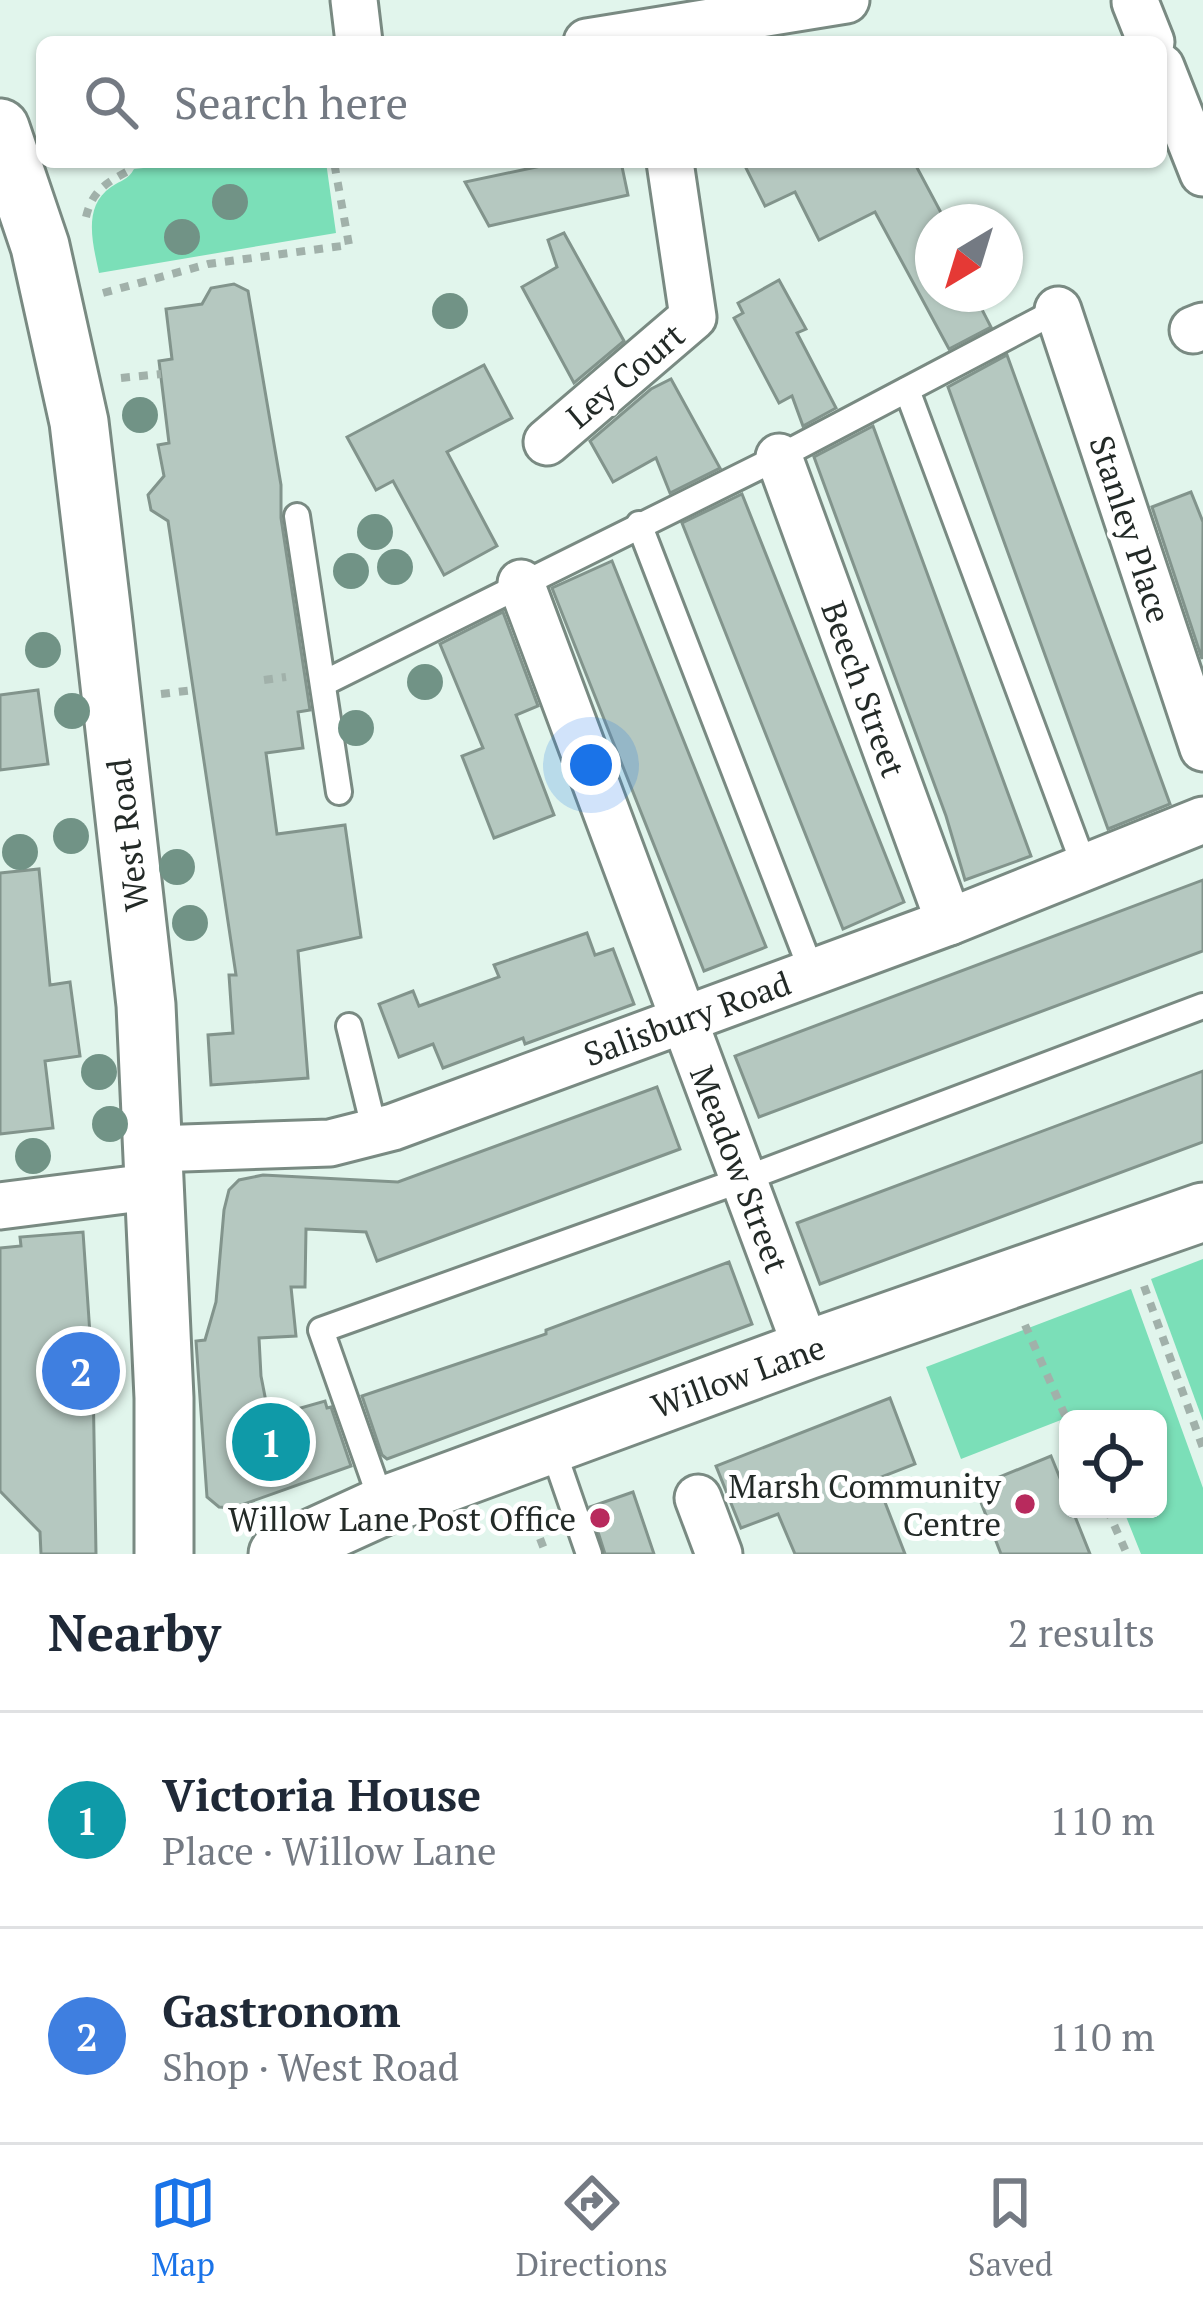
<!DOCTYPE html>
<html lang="en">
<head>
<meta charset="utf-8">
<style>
  body { margin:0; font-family:"PT Serif",serif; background:#f6f6f7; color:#1f2937 }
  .controls { position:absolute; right:36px; bottom:36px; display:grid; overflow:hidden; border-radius:18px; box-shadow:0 3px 9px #0004 }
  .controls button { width:108px; height:108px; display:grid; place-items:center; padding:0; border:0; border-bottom:3px solid #e0e1e3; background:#fff; color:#1f2937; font:60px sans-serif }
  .compass { position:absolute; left:915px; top:204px; width:108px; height:108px; border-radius:50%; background:#fff; box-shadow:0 3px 9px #0004; rotate:218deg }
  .you { position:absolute; left:591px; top:765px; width:42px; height:42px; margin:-30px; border:9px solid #fff; border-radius:50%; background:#1a73e8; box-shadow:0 0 0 18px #1a73e833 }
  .badge { display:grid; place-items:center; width:78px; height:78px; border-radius:50%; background:#1a73e8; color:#fff; font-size:39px; font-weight:700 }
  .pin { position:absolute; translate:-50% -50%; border:6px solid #fff; box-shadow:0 3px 12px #0006 }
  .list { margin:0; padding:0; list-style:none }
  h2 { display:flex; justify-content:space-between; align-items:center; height:156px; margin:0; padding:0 48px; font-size:51px }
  h2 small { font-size:39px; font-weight:400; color:#747a83 }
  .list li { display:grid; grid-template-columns:78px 1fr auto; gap:36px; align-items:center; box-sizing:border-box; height:216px; padding:0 48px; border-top:3px solid #e0e1e3 }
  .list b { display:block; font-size:45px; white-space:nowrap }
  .list p { margin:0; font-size:39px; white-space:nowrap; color:#747a83 }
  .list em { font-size:39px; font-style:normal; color:#747a83 }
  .icon { flex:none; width:66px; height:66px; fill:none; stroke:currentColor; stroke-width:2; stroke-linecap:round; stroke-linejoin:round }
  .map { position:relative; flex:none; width:1203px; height:1554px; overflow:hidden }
  .search { position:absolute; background:#fff; box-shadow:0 3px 9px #0004; left:36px; right:36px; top:36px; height:132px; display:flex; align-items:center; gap:30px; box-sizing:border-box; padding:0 42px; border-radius:18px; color:#747a83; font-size:45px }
  .sheet { height:588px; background:#fff }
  nav { display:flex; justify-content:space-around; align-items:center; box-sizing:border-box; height:168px; border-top:3px solid #e0e1e3; background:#fff; font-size:33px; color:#747a83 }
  nav a { display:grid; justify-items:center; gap:6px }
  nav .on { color:#1a73e8 }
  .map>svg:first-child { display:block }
  .green { fill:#7bdfb8 }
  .building { fill:#b5c8c0; stroke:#82948c; stroke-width:3 }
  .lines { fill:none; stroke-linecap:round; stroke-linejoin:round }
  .service-casing { stroke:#798a82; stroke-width:30 }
  .minor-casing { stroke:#798a82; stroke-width:51 }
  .tertiary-casing { stroke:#798a82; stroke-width:63 }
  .path { stroke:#a1b1aa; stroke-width:8; stroke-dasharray:9 9; stroke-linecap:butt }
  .service { stroke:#fff; stroke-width:24 }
  .minor { stroke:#fff; stroke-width:45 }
  .tertiary { stroke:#fff; stroke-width:57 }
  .tree { fill:#719386 }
  .poi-dot { fill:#b82a5d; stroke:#fff; stroke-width:4.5 }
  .labels { text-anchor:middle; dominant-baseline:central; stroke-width:10; stroke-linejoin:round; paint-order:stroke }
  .street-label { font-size:33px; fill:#232a27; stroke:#fff }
  .poi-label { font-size:33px; fill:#232a27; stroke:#fff; text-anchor:end }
</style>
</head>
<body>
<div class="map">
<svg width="1203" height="1554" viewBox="0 0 1203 1554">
  <rect width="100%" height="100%" fill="#e1f5ec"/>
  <!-- green -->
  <g class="green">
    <path d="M201 162H326L336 233 99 273C93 244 82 207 111 187 121 180 128 180 134 169Z"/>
    <polygon points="1203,1259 1203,1421 1151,1279"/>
    <polygon points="1131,1289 1203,1488 1203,1554 1141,1554 1123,1509 1158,1509 1158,1419 1088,1419 1084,1411 961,1459 926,1367"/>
  </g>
  <!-- building -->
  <g class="building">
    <polygon points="560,162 621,162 628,195 489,226 465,182"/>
    <polygon points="743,162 914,162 946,222 933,222 933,294 974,294 991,327 949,349 875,212 819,240 795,192 765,206"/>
    <polygon points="564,233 624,341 574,383 522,287 557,267 548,240"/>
    <polygon points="779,280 806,329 797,333 836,408 803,426 792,396 779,403 734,318 743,313 738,303"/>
    <polygon points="234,284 248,291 281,485 281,518 310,710 298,712 303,748 266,753 277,834 345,825 361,937 298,951 308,1078 211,1085 208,1035 233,1033 229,975 236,975 168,521 151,510 148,495 164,476 158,445 169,443 159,361 172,359 166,309 202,304 211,288"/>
    <polygon points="1007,355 1170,804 1108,829 948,387"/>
    <polygon points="484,365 512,418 447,452 497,546 444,575 393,481 376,490 347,437"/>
    <polygon points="671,379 720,468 670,493 656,458 613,482 590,441 651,389"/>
    <polygon points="873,426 1031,856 965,880 946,816 814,457"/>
    <polygon points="1191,492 1203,522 1202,659 1152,507"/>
    <polygon points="742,494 904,902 843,929 682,523"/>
    <polygon points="612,561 766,947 704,971 552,588"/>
    <polygon points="503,612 538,706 516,715 554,815 494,838 462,756 483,748 440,644"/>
    <polygon points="38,690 48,764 0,770 0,695"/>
    <polygon points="39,869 50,985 70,982 80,1056 45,1061 53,1128 0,1134 0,873"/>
    <polygon points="1203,880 1203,951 759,1117 735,1056"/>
    <polygon points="587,933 595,955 613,949 634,1004 525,1044 523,1038 443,1068 433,1044 399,1057 379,1004 413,991 419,1006 499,977 494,965"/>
    <polygon points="1203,1071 1203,1142 820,1284 797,1223"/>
    <polygon points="657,1087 680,1149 377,1261 366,1232 306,1229 305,1287 291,1287 296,1336 259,1338 261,1376 269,1417 325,1401 327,1408 331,1407 351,1466 233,1508 219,1507 207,1497 196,1341 205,1340 216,1302 224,1210 229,1190 239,1180 263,1175 398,1182"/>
    <polygon points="83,1232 93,1378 96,1554 41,1554 40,1532 0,1491 0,1248 21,1246 20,1237"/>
    <polygon points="729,1262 752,1324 387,1459 382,1455 362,1396 546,1334 546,1330"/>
    <polygon points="890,1398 915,1464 876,1479 905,1554 795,1554 778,1514 741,1528 716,1466"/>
    <polygon points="1051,1456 1068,1498 1068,1509 1072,1509 1090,1554 1001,1554 975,1487"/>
    <polygon points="633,1492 654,1554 605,1554 590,1507"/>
  </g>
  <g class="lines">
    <!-- service casing -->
    <g class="service-casing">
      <g id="service">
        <polyline points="907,390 1085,868"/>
        <polyline points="297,516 339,792"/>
        <polyline points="639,524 812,972"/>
        <polyline points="324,683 779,457 1058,310"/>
        <polyline points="349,1026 375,1132"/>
        <polyline points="551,1444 589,1554"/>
        <polyline points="383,1506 321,1330 744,1179 1203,1006"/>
      </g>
    </g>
    <!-- minor casing -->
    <g class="minor-casing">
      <g id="minor">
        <polyline points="354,0 359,42"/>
        <polyline points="1135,2 1151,42"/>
        <polyline points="587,42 846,0"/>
        <polyline points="1161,67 1203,173"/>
        <polyline points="1058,310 1203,748"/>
        <polyline points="1193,330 1203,326"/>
        <polyline points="547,442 693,317 670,162"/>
        <polyline points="779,457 949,922"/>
        <polyline points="521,583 807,1350"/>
        <polyline points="155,1149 330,1143 393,1127 949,922 1203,820"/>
        <polyline points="0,1206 157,1186"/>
        <polyline points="698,1498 719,1554"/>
      </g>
    </g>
    <!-- tertiary casing -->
    <g class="tertiary-casing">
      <g id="tertiary">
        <polyline points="0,128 40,246 79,422 103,623 146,1005 164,1398 164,1554"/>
        <polyline points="278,1554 383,1506 807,1350 1203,1212"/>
      </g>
    </g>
    <!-- path -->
    <g class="path">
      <path d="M86 217C92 191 106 183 128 171L131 162"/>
      <polyline points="103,293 208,264 349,245 334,162"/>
      <polyline points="121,378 161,374"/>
      <polyline points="264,680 286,677"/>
      <polyline points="161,694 194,690"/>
      <polyline points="1144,1286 1203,1448"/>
      <polyline points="1025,1325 1068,1422"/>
      <polyline points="527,1505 546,1554"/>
      <polyline points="1107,1509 1127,1554"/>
    </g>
    <!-- service -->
    <use href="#service" class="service"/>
    <!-- minor -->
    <use href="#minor" class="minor"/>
    <!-- tertiary -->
    <use href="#tertiary" class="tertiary"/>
  </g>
  <!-- trees -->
  <g class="tree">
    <circle cx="230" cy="202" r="18"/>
    <circle cx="182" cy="237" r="18"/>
    <circle cx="450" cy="311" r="18"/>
    <circle cx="140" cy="415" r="18"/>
    <circle cx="375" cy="532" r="18"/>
    <circle cx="395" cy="567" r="18"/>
    <circle cx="351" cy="571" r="18"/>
    <circle cx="43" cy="650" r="18"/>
    <circle cx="425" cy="682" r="18"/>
    <circle cx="72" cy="711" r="18"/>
    <circle cx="356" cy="728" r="18"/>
    <circle cx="71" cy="836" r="18"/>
    <circle cx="20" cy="852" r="18"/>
    <circle cx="177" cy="867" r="18"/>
    <circle cx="190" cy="923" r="18"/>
    <circle cx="99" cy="1072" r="18"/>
    <circle cx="110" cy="1124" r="18"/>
    <circle cx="33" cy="1156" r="18"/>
  </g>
  <!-- markers -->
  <g class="poi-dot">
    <circle cx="1025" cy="1504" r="12"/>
    <circle cx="600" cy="1518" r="12"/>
  </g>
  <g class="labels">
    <!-- street labels -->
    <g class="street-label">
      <text transform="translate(625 375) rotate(-40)">Ley Court</text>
      <text transform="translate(1131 529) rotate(72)">Stanley Place</text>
      <text transform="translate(864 689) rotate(70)">Beech Street</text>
      <text transform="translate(127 835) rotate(-97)">West Road</text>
      <text transform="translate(687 1018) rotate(-20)">Salisbury Road</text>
      <text transform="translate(740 1169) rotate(69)">Meadow Street</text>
      <text transform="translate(738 1376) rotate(-20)">Willow Lane</text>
    </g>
    <!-- poi labels -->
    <g class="poi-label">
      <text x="1001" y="1485">Marsh Community<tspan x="1001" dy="38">Centre</tspan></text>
      <text x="576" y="1518">Willow Lane Post Office</text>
    </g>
  </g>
</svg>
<div class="controls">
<button><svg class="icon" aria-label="locate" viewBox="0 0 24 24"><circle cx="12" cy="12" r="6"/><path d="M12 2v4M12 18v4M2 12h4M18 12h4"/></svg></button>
</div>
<svg class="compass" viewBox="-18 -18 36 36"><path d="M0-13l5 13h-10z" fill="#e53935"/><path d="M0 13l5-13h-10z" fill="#747a83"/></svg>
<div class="you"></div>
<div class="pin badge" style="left:271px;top:1442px;background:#0f9aa8">1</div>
<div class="pin badge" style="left:81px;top:1371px;background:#3f7fe0">2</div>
<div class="search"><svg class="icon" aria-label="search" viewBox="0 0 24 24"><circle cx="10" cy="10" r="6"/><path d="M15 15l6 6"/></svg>Search here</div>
</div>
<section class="sheet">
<h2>Nearby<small>2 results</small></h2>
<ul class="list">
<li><span class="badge" style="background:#0f9aa8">1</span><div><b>Victoria House</b><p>Place · Willow Lane</p></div><em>110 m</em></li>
<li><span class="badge" style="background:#3f7fe0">2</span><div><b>Gastronom</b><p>Shop · West Road</p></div><em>110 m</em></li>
</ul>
</section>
<nav>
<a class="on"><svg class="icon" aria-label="map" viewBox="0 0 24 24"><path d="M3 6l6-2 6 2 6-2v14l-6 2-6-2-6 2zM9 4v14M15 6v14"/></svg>Map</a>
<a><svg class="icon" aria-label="directions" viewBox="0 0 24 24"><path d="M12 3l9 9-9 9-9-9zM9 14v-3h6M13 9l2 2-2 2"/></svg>Directions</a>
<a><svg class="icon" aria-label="saved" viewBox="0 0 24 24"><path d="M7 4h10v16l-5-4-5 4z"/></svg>Saved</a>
</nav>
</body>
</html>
